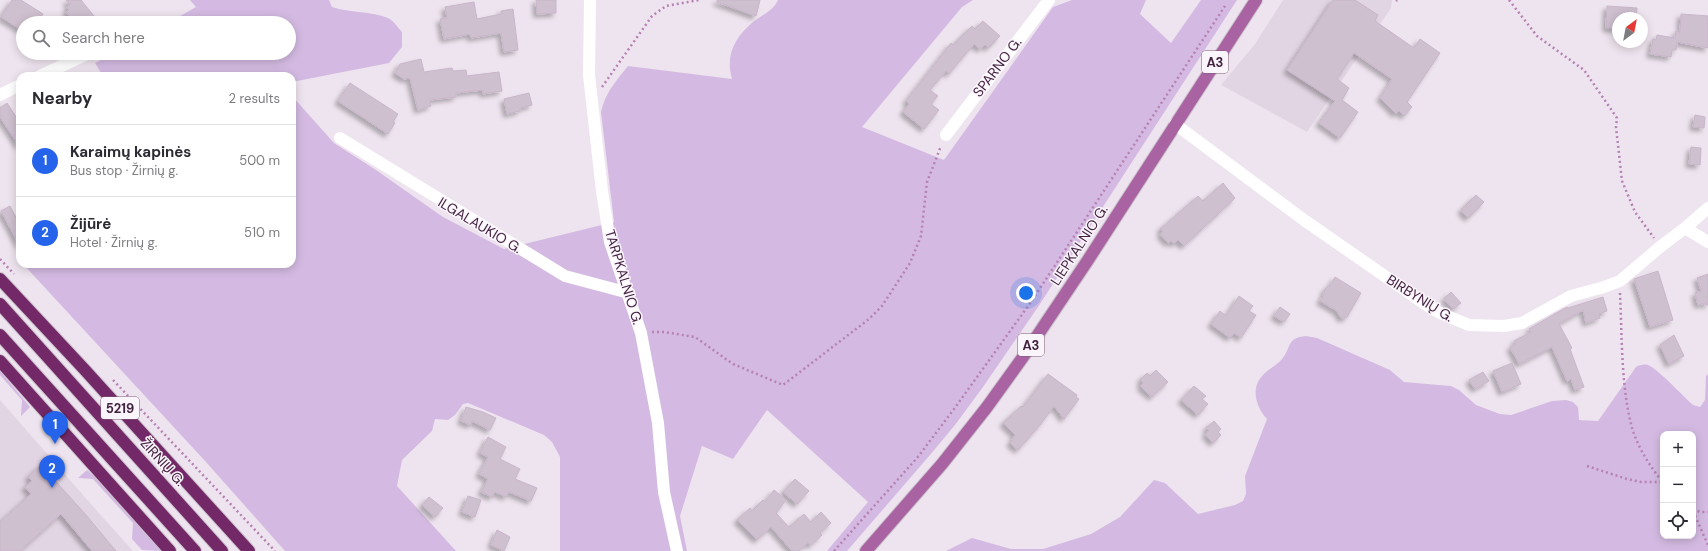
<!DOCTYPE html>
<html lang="en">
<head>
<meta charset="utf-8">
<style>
  body { margin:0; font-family:"DM Sans",sans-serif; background:#f7f7f7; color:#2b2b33 }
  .controls { position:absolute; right:12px; bottom:12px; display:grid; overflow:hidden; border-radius:8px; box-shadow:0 2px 10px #0003 }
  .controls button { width:36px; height:36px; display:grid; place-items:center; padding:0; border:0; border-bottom:1px solid #e1e1e2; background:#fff; color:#2b2b33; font:20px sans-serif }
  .compass { position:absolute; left:1612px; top:12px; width:36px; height:36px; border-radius:50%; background:#fff; box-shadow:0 2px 10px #0003; rotate:32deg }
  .you { position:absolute; left:1026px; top:293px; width:14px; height:14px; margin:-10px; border:3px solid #fff; border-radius:50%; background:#1a73e8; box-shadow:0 0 0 6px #1a73e833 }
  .badge { display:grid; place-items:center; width:26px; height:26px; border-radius:50%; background:#2563eb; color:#fff; font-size:13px; font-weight:700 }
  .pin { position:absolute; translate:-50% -33px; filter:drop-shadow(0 1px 2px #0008) }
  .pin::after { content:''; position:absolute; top:21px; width:14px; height:12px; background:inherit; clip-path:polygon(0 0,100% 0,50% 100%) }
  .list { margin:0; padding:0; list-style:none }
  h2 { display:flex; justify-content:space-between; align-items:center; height:52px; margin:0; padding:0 16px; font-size:17px }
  h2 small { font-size:13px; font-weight:400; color:#7c7c81 }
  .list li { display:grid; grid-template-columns:26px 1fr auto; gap:12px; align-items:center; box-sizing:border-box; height:72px; padding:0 16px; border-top:1px solid #e1e1e2 }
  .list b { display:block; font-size:15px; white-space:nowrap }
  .list p { margin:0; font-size:13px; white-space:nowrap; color:#7c7c81 }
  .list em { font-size:13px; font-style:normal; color:#7c7c81 }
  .icon { flex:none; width:22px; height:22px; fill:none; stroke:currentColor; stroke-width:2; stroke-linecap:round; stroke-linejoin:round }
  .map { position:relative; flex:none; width:1708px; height:551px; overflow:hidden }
  .search { position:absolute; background:#fff; box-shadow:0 2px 10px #0003; left:16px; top:16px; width:280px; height:44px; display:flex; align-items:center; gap:10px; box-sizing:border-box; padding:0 14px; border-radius:22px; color:#7c7c81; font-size:15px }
  .panel { position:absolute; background:#fff; box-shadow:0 2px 10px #0003; left:16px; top:72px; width:280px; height:196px; border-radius:12px }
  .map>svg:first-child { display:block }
  .built { fill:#e2d5e3 }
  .green { fill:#d4bae2; fill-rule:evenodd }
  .building { fill:#cfc0d0; stroke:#c9b5ca; filter:url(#shadow) }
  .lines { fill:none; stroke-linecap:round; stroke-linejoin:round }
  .primary-casing { stroke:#cac1ca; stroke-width:14 }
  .highway-casing { stroke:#cac1ca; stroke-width:14 }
  .path { stroke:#b681b3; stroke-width:2.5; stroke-dasharray:2 3; stroke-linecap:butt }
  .street { stroke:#fff; stroke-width:12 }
  .primary { stroke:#a963a2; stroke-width:12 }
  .highway { stroke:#732967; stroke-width:12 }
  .labels { text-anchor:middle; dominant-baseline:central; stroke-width:3; stroke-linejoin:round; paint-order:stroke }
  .shield { fill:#faf5fb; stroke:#7a6178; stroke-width:1 }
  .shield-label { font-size:13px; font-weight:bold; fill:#432140 }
  .street-label { font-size:14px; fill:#432140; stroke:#faf5fb }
</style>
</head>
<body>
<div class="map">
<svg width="1708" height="551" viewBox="0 0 1708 551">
  <defs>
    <filter id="shadow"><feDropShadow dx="-3.5" dy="3.5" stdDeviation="2" flood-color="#0004"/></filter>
  </defs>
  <rect width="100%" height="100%" fill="#eee4ef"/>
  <!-- built -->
  <g class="built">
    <polygon points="1283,0 1392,0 1391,8 1307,132 1221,85 1255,44"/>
    <polygon points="0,400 97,511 133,551 0,551"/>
  </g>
  <!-- green -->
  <g class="green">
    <path d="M190 0H329L332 7C350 13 371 11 388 18 393 20 398 28 402 32V47L389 63 292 82V76H103L95 63 114 53H289V23H168L196 7Z"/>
    <path d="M778 0H973L962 7 862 127 944 160 1053 7 1072 0H1146L1140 14 1171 43 1201 0H1237L1040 304 983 387 955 425 930 455 847 551H827L868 502 767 410 733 459 702 446 680 516 687 551H560V457L552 442 544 435 468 403 463 404 455 415 448 420 435 419 432 431 402 460 397 486 456 551H285L206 462 23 264H292V96L334 143 376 170 443 217 504 249 614 222 601 112C605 93 616 81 628 66L732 79C725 55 735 37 753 22 762 15 773 11 778 0Z"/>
    <path d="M1306 336 1317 338 1390 370 1404 382 1451 386 1459 390 1476 405 1500 414 1511 415 1552 401 1566 400 1573 402 1578 407 1579 420 1598 421 1636 367C1639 365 1644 364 1648 365 1658 369 1684 397 1693 405L1700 407 1705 400 1706 376 1708 374V551H946L972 538 1011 549H1043L1091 534 1120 517 1154 480 1165 483 1198 514 1235 505 1243 501 1246 494 1245 476 1267 419C1256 407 1250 388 1263 375 1268 369 1276 366 1282 359 1292 347 1286 338 1306 336ZM1663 434H1693V536H1663Z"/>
    <polygon points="0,371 30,407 21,416 22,400 0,375"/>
    <polygon points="87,470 97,479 161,551 142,550 132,539 133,523 93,479 78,478"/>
  </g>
  <!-- building -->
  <g class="building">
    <polygon points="12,0 21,0 43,14 37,23 23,23 23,31 1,17"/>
    <polygon points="66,0 81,0 94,16 86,23 59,23 69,16 66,12 69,10 67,7 70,5"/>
    <polygon points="536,0 556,0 556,13 537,14"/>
    <polygon points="717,0 760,0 756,16 717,2"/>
    <polygon points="1333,0 1355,0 1378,15 1375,21 1414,48 1420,39 1440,53 1407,102 1412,107 1404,116 1399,111 1396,114 1380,98 1392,79 1354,53 1337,79 1349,88 1342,100 1358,112 1340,138 1319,123 1335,101 1287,70"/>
    <polygon points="474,2 477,19 501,14 501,11 513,9 518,50 504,52 501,33 471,38 470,34 444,39 440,19 447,18 445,7"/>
    <polygon points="1607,6 1637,8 1636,18 1618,18 1618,29 1606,28"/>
    <polygon points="1681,14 1708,16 1708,48 1677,42 1676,50 1672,50 1671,57 1650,54 1653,39 1656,40 1657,35 1675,38 1676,31 1680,32"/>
    <polygon points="983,21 1000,36 988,48 985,45 980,49 974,44 949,74 946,71 930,90 938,96 931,104 939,110 924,129 903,112 909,104 906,101 951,43 953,45 972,26 975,29"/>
    <polygon points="421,59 424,72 452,68 453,71 466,70 467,76 499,72 502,91 483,94 483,90 456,93 456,97 430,100 431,106 418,110 410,78 404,79 395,73 400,64"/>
    <polygon points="350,83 398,114 393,122 395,123 388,134 338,101"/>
    <polygon points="529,93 532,105 520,108 520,111 507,114 504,99"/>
    <polygon points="7,103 20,123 20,147 0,117 0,108"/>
    <polygon points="1695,115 1705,117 1704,128 1693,127"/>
    <polygon points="1691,147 1701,148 1700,165 1689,164"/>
    <polygon points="1223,183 1235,198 1184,246 1178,240 1174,244 1171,241 1168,243 1160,234 1163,232 1160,229 1198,196 1203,201"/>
    <polygon points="1476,195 1484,202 1468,218 1461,210"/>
    <polygon points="10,206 20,225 20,246 1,211"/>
    <polygon points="1658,271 1673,320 1650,327 1634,279"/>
    <polygon points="1708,274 1708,305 1706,305 1705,303 1698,305 1695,293 1701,291 1697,278"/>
    <polygon points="1335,277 1361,293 1347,317 1345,318 1341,318 1337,311 1320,301 1324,294 1325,289 1331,284"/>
    <polygon points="1451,292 1461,303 1453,309 1444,299"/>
    <polygon points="1239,296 1253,306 1249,311 1256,315 1241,338 1234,333 1230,338 1211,324 1220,311 1226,316"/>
    <polygon points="1603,297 1607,311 1599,314 1600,318 1586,323 1583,310 1559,324 1572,348 1570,349 1584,387 1575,390 1571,379 1567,381 1552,347 1519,364 1510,347 1516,344 1514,341 1531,332 1529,329 1567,307 1568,308"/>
    <polygon points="1280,307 1290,314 1284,322 1274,316"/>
    <polygon points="1674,335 1684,356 1669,364 1660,345"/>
    <polygon points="1512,363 1521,384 1502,392 1493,371"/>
    <polygon points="1156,370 1168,382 1152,397 1140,386 1143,383 1140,380 1147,373 1150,376"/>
    <polygon points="1483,372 1489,381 1475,389 1469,380"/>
    <polygon points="1048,374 1077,395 1076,397 1079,399 1064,419 1054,406 1040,425 1018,450 1010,443 1015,435 1003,423 1021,406 1023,407"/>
    <polygon points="1194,386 1206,396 1202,399 1208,404 1198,415 1181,400"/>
    <polygon points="466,407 483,412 496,418 490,430 472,421 471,425 461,421"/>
    <polygon points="1214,421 1221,429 1218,432 1221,435 1213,443 1205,434 1209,431 1206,428"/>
    <polygon points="488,437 506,447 500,459 520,469 515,479 537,488 531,501 509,492 506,497 495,492 492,497 481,492 488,479 479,474 488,457 480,453"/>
    <polygon points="41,465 86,515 116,551 92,551 61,514 20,551 0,551 0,522 31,494 25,487 32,481 28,477"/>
    <polygon points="795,479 809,491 797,504 783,492"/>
    <polygon points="774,490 786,500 776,513 789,527 804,514 811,522 821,512 831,523 820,533 822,535 811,545 808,543 799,551 792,551 771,527 757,540 737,520 750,508 752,511 763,500 765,502"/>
    <polygon points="468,496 481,500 475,517 462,512"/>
    <polygon points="429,497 443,508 435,517 422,505"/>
    <polygon points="497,530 510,537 504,551 491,545"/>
  </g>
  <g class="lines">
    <!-- primary casing -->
    <g class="primary-casing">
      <polyline id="primary" points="866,551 942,464 987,407 1023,357 1088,260 1256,0"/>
    </g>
    <!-- highway casing -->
    <g class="highway-casing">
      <g id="highway">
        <polyline points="0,279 84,369 249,551"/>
        <polyline points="0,304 222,551"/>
        <polyline points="0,335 195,551"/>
        <polyline points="0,361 170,551"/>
      </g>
    </g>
    <!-- path -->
    <g class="path">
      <polyline points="1509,0 1537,36 1584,70 1617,118 1616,127 1622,181 1635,212 1654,238"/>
      <polyline points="1396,1 1397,0"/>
      <polyline points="602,87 652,16 666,6 699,0"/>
      <polyline points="0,259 14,274"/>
      <path d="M1620 293C1622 335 1621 384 1631 424 1636 444 1649 466 1663 482"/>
      <polyline points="652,332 664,332 695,337 733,364 783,385 869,319 882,306 910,263 921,236 927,182 941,146"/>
      <polyline points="113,380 275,551"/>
      <polyline points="1587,466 1627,479 1641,482 1661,482"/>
      <polyline points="1693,509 1700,512 1708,512"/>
      <polyline points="1693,511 1708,545"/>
      <polyline points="834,551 917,458 954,409 1031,302 1225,6"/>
    </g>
    <!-- street -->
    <g class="street">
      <polyline points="590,0 589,75 602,191 610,242 641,333 658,423 664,492 677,551"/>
      <polyline points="40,76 85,55"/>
      <polyline points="0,95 20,85"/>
      <polyline points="1175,124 1304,220 1425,304 1440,313 1469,325 1504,326 1522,323 1571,296 1604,287 1620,281 1660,247 1685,228 1708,208"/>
      <polyline points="946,135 1049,0"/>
      <polyline points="340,138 565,276 629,293"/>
      <polyline points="1685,228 1708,242"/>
    </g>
    <!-- primary -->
    <use href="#primary" class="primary"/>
    <!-- highway -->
    <use href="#highway" class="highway"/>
  </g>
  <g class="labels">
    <!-- shield labels -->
    <g class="shield">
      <rect x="1202" y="51" width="26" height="22" rx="3"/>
      <rect x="1018" y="334" width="26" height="22" rx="3"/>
      <rect x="101" y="397" width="38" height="22" rx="3"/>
    </g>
    <g class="shield-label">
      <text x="1215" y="62">A3</text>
      <text x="1031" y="345">A3</text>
      <text x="120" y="408">5219</text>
    </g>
    <!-- street labels -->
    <g class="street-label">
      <text transform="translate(997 67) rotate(-53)">SPARNO G.</text>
      <text transform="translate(480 225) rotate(31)">ILGALAUKIO G.</text>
      <text transform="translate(1079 245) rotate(-57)">LIEPKALNIO G.</text>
      <text transform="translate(624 277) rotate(73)">TARPKALNIO G.</text>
      <text transform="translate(1420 298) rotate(32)">BIRBYNIŲ G.</text>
      <text transform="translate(163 462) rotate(48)">ŽIRNIŲ G.</text>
    </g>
  </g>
</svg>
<div class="controls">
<button>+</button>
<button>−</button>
<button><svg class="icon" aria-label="locate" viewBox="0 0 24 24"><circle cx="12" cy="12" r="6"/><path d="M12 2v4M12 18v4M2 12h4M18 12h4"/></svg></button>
</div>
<svg class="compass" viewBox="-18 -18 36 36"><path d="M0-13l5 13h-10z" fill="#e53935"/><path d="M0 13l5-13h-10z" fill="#7c7c81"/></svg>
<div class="you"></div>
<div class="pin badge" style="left:55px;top:444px">1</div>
<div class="pin badge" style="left:52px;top:488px">2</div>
<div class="search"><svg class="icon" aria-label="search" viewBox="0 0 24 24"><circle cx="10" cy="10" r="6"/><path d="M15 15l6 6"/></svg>Search here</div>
<section class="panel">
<h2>Nearby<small>2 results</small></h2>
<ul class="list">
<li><span class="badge">1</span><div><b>Karaimų kapinės</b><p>Bus stop · Žirnių g.</p></div><em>500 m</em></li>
<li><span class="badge">2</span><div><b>Žijūrė</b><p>Hotel · Žirnių g.</p></div><em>510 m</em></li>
</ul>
</section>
</div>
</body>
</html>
